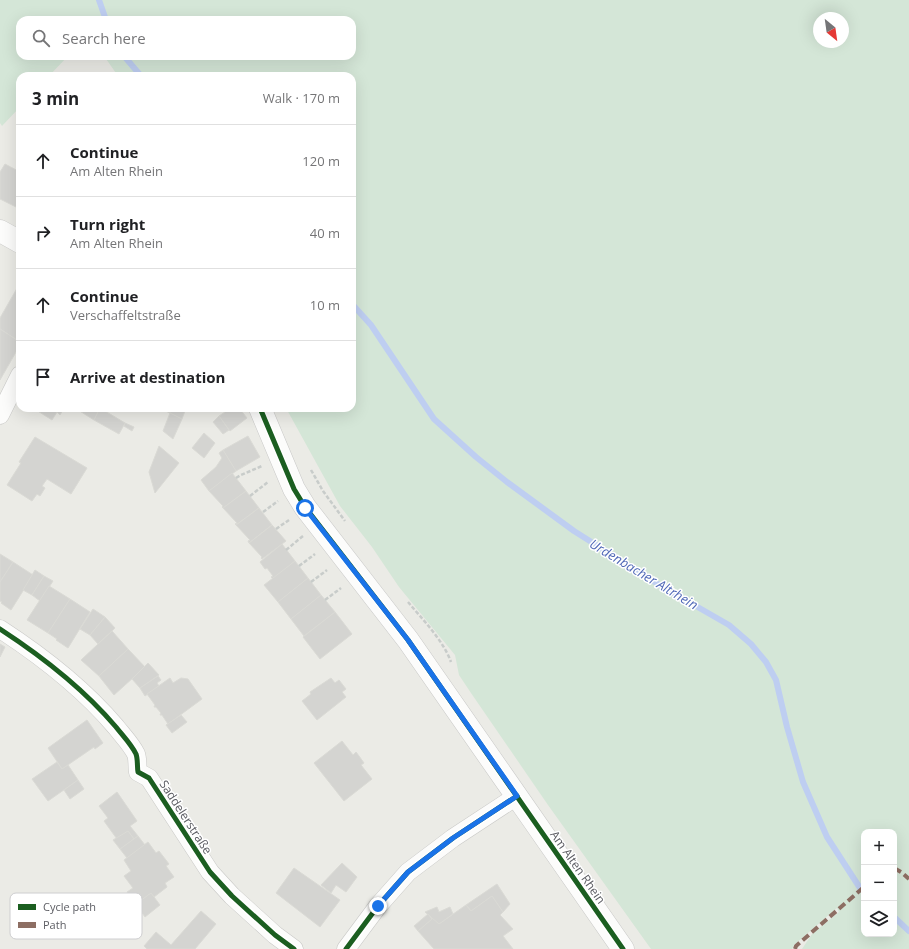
<!DOCTYPE html>
<html lang="en">
<head>
<meta charset="utf-8">
<style>
  body { margin:0; font-family:"Open Sans",sans-serif; background:#f2f2f2; color:#202124 }
  .controls { position:absolute; right:12px; bottom:12px; display:grid; overflow:hidden; border-radius:8px; box-shadow:0 4px 16px #0002 }
  .controls button { width:36px; height:36px; display:grid; place-items:center; padding:0; border:0; border-bottom:1px solid #e0e0e0; background:#fff; color:#202124; font:20px sans-serif }
  .compass { position:absolute; left:813px; top:12px; width:36px; height:36px; border-radius:50%; background:#fff; box-shadow:0 4px 16px #0002; rotate:151deg }
  .stop { position:absolute; width:12px; height:12px; margin:-9px; border:3px solid #1a73e8; border-radius:50%; background:#fff }
  .stop.end { background:#1a73e8; border-color:#fff; box-shadow:0 1px 4px #0008 }
  .list { margin:0; padding:0; list-style:none }
  h2 { display:flex; justify-content:space-between; align-items:center; height:52px; margin:0; padding:0 16px; font-size:17px }
  h2 small { font-size:13px; font-weight:400; color:#757577 }
  .list li { display:grid; grid-template-columns:26px 1fr auto; gap:12px; align-items:center; box-sizing:border-box; height:72px; padding:0 16px; border-top:1px solid #e0e0e0 }
  .list b { display:block; font-size:15px; white-space:nowrap }
  .list p { margin:0; font-size:13px; white-space:nowrap; color:#757577 }
  .list em { font-size:13px; font-style:normal; color:#757577 }
  .icon { flex:none; width:22px; height:22px; fill:none; stroke:currentColor; stroke-width:2; stroke-linecap:round; stroke-linejoin:round }
  .map { position:relative; flex:none; width:909px; height:949px; overflow:hidden }
  .search { position:absolute; background:#fff; box-shadow:0 4px 16px #0002; left:16px; top:16px; width:340px; height:44px; display:flex; align-items:center; gap:10px; box-sizing:border-box; padding:0 14px; border-radius:12px; color:#757577; font-size:15px }
  .panel { position:absolute; background:#fff; box-shadow:0 4px 16px #0002; left:16px; top:72px; width:340px; height:340px; border-radius:12px }
  .map>svg:first-child { display:block }
  .green { fill:#d4e6d7; fill-rule:evenodd }
  .lines { fill:none; stroke-linecap:round; stroke-linejoin:round }
  .stream { stroke:#becef1; stroke-width:6 }
  .building { fill:#d4d4d1; stroke:#dadad5 }
  .street-casing { stroke:#c8c8c6; stroke-width:19 }
  .secondary-casing { stroke:#c8c8c7; stroke-width:23 }
  .path { stroke:#c8ccca; stroke-width:2.5; stroke-dasharray:4 2; stroke-linecap:butt }
  .street { stroke:#fcfcfb; stroke-width:18 }
  .secondary { stroke:#fcfcfb; stroke-width:22 }
  .quiet { stroke:#8d6e63; stroke-width:4; stroke-dasharray:8 4; stroke-linecap:butt }
  .cycleway-casing { stroke:#fff; stroke-width:8 }
  .cycleway { stroke:#1b5e20; stroke-width:5 }
  .route { stroke:#1a73e8; stroke-width:5 }
  .labels { text-anchor:middle; dominant-baseline:central; stroke-width:3; stroke-linejoin:round; paint-order:stroke }
  .street-label { font-size:12px; fill:#5c5d63; stroke:#fff }
  .water-label { font-size:13px; font-style:italic; fill:#4f68b7; stroke:#fff }
  .key { fill:#fff; stroke:#ceced0; stroke-width:1 }
  .key-label { font-size:11px; fill:#5c5d63 }
</style>
</head>
<body>
<div class="map">
<svg width="909" height="949" viewBox="0 0 909 949">
  <rect width="100%" height="100%" fill="#ebebe6"/>
  <!-- green -->
  <path class="green" d="M0 0H909V949H802L812 934 839 912 837 908 794 945 792 949H651L548 805 471 693 459 675 455 655 399 587 372 547 340 506 286 408H352V76H118L104 56H352V20H20V56H68L49 76H20V107L2 126 0 123ZM819 18H843V42H819ZM864 832H894V934H864Z"/>
  <g class="lines">
    <!-- stream -->
    <g class="stream">
      <polyline points="99,0 106,20"/>
      <polyline points="124,56 141,76"/>
      <polyline points="352,304 371,325 434,419 476,457 507,482 574,531 661,586 729,625 751,644 766,662 776,680 787,727 803,782 827,837 860,888 864,891"/>
      <polyline points="894,917 909,931"/>
    </g>
  </g>
  <!-- building -->
  <g class="building">
    <polygon points="5,164 20,172 20,209 0,199 0,172"/>
    <polygon points="20,283 20,342 0,329 0,318"/>
    <polygon points="0,329 20,342 20,345 0,380"/>
    <polygon points="33,408 64,408 60,415 57,412 52,420"/>
    <polygon points="75,408 100,408 94,420"/>
    <polygon points="99,408 108,408 106,412"/>
    <polygon points="100,408 125,423 119,434 94,420"/>
    <polygon points="159,408 172,408 170,413"/>
    <polygon points="172,408 186,408 182,419 170,413"/>
    <polygon points="231,408 239,408 247,418 230,431 219,416"/>
    <polygon points="170,413 182,419 173,439 163,431"/>
    <polygon points="219,416 229,430 223,434 213,422"/>
    <polygon points="125,423 134,427 132,431 124,426"/>
    <polygon points="204,433 215,443 204,458 192,448"/>
    <polygon points="248,436 260,457 236,471 223,450"/>
    <polygon points="35,437 87,468 71,494 47,479 42,486 45,488 40,496 37,494 32,501 7,485 21,463 19,462"/>
    <polygon points="159,446 179,463 155,493 149,472"/>
    <polygon points="223,450 236,471 209,491 201,480 216,467 222,458 219,453"/>
    <polygon points="232,473 246,491 223,508 222,507 223,506 209,491"/>
    <polygon points="246,491 259,508 236,525 235,524 237,523 223,508"/>
    <polygon points="259,508 272,525 249,543 248,541 250,540 236,525"/>
    <polygon points="272,525 286,541 262,559 261,558 262,557 249,543"/>
    <polygon points="282,544 295,561 273,579 271,577 273,576 267,568 265,569 260,562"/>
    <polygon points="0,554 13,562 0,582"/>
    <polygon points="295,561 308,578 278,602 264,585"/>
    <polygon points="13,562 33,575 11,610 1,603 2,602 0,601 0,582"/>
    <polygon points="35,570 44,576 32,595 23,590"/>
    <polygon points="44,576 53,581 40,601 32,595"/>
    <polygon points="308,578 321,595 291,619 278,602"/>
    <polygon points="49,586 70,599 48,633 27,620"/>
    <polygon points="321,595 335,612 304,636 291,619"/>
    <polygon points="70,599 90,612 68,648 56,640 57,639 48,633"/>
    <polygon points="93,609 105,617 90,635 80,629"/>
    <polygon points="335,612 352,634 320,659 303,637"/>
    <polygon points="105,617 115,628 98,644 90,635"/>
    <polygon points="112,631 128,649 99,676 81,660"/>
    <polygon points="0,644 5,647 0,657"/>
    <polygon points="128,649 145,667 114,695 99,676"/>
    <polygon points="148,663 159,675 140,688 132,679"/>
    <polygon points="158,676 161,680 157,683 159,686 145,696 140,688"/>
    <polygon points="170,678 173,683 181,678 188,679 202,699 168,724 162,715 160,715 161,713 156,707 154,707 155,705 147,694"/>
    <polygon points="331,678 335,683 339,680 346,689 342,692 346,697 317,720 302,701 311,694 310,692"/>
    <polygon points="181,715 187,722 172,733 166,725"/>
    <polygon points="87,720 103,743 95,749 94,747 62,769 48,748"/>
    <polygon points="342,741 353,755 356,752 359,756 364,763 361,765 372,779 344,801 314,763"/>
    <polygon points="57,762 62,769 68,765 78,780 48,801 32,779"/>
    <polygon points="78,780 84,789 70,799 64,790"/>
    <polygon points="117,792 137,821 130,826 138,836 134,839 128,831 117,839 104,821 108,818 99,806"/>
    <polygon points="128,831 134,839 120,849 113,840"/>
    <polygon points="138,836 145,845 127,858 120,849"/>
    <polygon points="148,842 156,853 159,851 169,864 166,866 174,877 165,883 167,887 154,897 151,893 136,904 127,892 133,888 124,876 131,871 124,860"/>
    <polygon points="342,863 357,877 346,892 336,885 331,893 321,885"/>
    <polygon points="294,868 340,900 320,927 276,893"/>
    <polygon points="497,884 510,904 503,912 492,896 471,911 466,905"/>
    <polygon points="151,893 160,905 145,917 136,904"/>
    <polygon points="492,896 503,912 500,915 513,929 503,936 513,949 434,949 418,931 433,918 439,924 466,905 471,911"/>
    <polygon points="437,907 439,912 450,907 453,914 439,924 425,912"/>
    <polygon points="201,911 216,924 195,949 147,949 144,946 156,932 171,945"/>
    <polygon points="428,914 432,919 418,931 414,926"/>
  </g>
  <g class="lines">
    <!-- street casing -->
    <g class="street-casing">
      <g id="street">
        <polyline points="0,415 20,375"/>
        <path d="M0 629C43 657 83 688 116 727 123 736 131 744 136 754 138 759 137 767 138 772L149 778 210 872 232 896 275 935 294 949"/>
        <polyline points="346,949 378,906 408,872 453,838 517,796"/>
      </g>
    </g>
    <!-- secondary casing -->
    <g class="secondary-casing">
      <g id="secondary">
        <polyline points="0,231 20,242"/>
        <polyline points="260,408 294,489 305,507 408,640 623,949"/>
      </g>
    </g>
    <!-- path -->
    <g class="path">
      <polyline points="311,470 323,491 345,521"/>
      <polyline points="236,478 241,475 262,466"/>
      <polyline points="250,496 268,482"/>
      <polyline points="263,512 278,501"/>
      <polyline points="276,529 289,520"/>
      <polyline points="286,550 303,536"/>
      <polyline points="299,566 315,554"/>
      <polyline points="311,582 327,570"/>
      <polyline points="325,600 341,588"/>
      <path d="M408 602C423 620 443 640 451 662"/>
    </g>
    <!-- street -->
    <use href="#street" class="street"/>
    <!-- secondary -->
    <use href="#secondary" class="secondary"/>
    <!-- quiet -->
    <g class="quiet">
      <polyline points="894,868 901,872 909,879"/>
      <polyline points="795,949 796,946 864,887"/>
    </g>
    <!-- cycleway casing -->
    <g class="cycleway-casing">
      <g id="cycleway">
        <polyline points="260,408 294,489 305,507 408,640 623,949"/>
        <path d="M0 629C43 657 83 688 116 727 123 736 131 744 136 754 138 759 137 767 138 772L149 778 210 872 232 896 275 935 294 949"/>
        <polyline points="346,949 378,906 408,872 453,838 517,796"/>
      </g>
    </g>
    <!-- cycleway -->
    <use href="#cycleway" class="cycleway"/>
  </g>
  <g class="lines">
    <!-- route -->
    <polyline class="route" points="305,508 408,640 517,796 453,838 408,872 378,906"/>
  </g>
  <g class="labels">
    <!-- street labels -->
    <g class="street-label">
      <text transform="translate(186 817) rotate(57)">Saddelerstraße</text>
      <text transform="translate(578 867) rotate(55)">Am Alten Rhein</text>
    </g>
    <!-- water labels -->
    <g class="water-label">
      <text transform="translate(644 574) rotate(31)">Urdenbacher Altrhein</text>
    </g>
  </g>
  <!-- legend -->
  <rect x="10" y="893" width="132" height="46" rx="6" class="key"/>
  <rect x="18" y="904" width="18" height="6" fill="#1b5e20"/>
  <rect x="18" y="922" width="18" height="6" fill="#8d6e63"/>
  <g class="key-label">
    <text x="43" y="911">Cycle path</text>
    <text x="43" y="929">Path</text>
  </g>
</svg>
<div class="controls">
<button>+</button>
<button>−</button>
<button><svg class="icon" aria-label="layers" viewBox="0 0 24 24"><path d="M12 4l9 5-9 5-9-5zM3 14l9 5 9-5"/></svg></button>
</div>
<svg class="compass" viewBox="-18 -18 36 36"><path d="M0-13l5 13h-10z" fill="#e53935"/><path d="M0 13l5-13h-10z" fill="#757577"/></svg>
<div class="stop" style="left:305px;top:508px"></div>
<div class="stop end" style="left:378px;top:906px"></div>
<div class="search"><svg class="icon" aria-label="search" viewBox="0 0 24 24"><circle cx="10" cy="10" r="6"/><path d="M15 15l6 6"/></svg>Search here</div>
<section class="panel">
<h2>3 min<small>Walk · 170 m</small></h2>
<ul class="list">
<li><svg class="icon" aria-label="ahead" viewBox="0 0 24 24"><path d="M12 20V5M6 11l6-6 6 6"/></svg><div><b>Continue</b><p>Am Alten Rhein</p></div><em>120 m</em></li>
<li><svg class="icon" aria-label="right" viewBox="0 0 24 24"><path d="M7 20v-9h11M14 6l5 5-5 5"/></svg><div><b>Turn right</b><p>Am Alten Rhein</p></div><em>40 m</em></li>
<li><svg class="icon" aria-label="ahead" viewBox="0 0 24 24"><path d="M12 20V5M6 11l6-6 6 6"/></svg><div><b>Continue</b><p>Verschaffeltstraße</p></div><em>10 m</em></li>
<li><svg class="icon" aria-label="arrive" viewBox="0 0 24 24"><path d="M6 21V4h12l-3 4 3 4H6"/></svg><div><b>Arrive at destination</b></div></li>
</ul>
</section>
</div>
</body>
</html>
